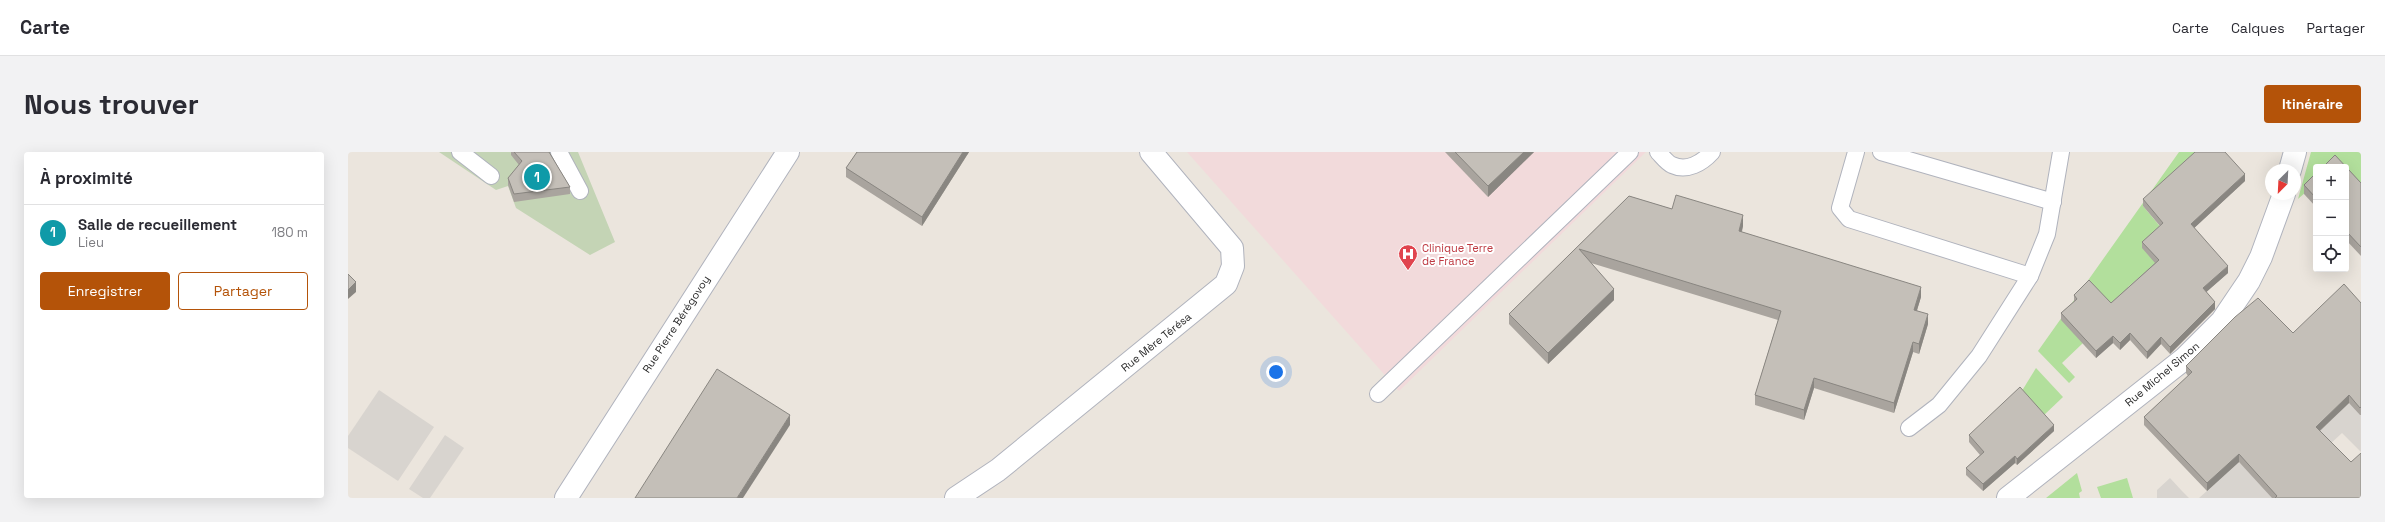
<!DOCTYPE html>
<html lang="fr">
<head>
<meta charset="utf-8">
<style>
  body { margin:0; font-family:"Space Grotesk",sans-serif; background:#f2f2f3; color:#2b2b33 }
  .controls { position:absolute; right:12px; top:12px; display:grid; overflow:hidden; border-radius:4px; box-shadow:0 4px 16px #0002 }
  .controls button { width:36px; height:36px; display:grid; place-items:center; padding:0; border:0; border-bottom:1px solid #e1e1e2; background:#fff; color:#2b2b33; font:20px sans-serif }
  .compass { position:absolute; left:1917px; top:12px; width:36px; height:36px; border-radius:50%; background:#fff; box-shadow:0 4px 16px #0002; rotate:204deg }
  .you { position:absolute; left:928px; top:220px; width:14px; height:14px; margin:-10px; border:3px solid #fff; border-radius:50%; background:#1a73e8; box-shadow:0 0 0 6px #1a73e833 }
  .badge { display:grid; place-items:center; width:26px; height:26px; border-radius:50%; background:#b45309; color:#fff; font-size:13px; font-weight:700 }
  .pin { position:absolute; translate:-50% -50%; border:2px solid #fff; box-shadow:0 1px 4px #0006 }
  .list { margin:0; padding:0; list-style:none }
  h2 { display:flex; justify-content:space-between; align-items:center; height:52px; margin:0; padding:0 16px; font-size:17px }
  h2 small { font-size:13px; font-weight:400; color:#7c7c81 }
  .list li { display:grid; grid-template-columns:26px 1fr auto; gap:12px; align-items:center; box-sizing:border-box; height:56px; padding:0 16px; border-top:1px solid #e1e1e2 }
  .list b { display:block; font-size:15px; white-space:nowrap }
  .list p { margin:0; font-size:13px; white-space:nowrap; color:#7c7c81 }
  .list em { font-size:13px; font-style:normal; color:#7c7c81 }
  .actions { display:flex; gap:8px; padding:12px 16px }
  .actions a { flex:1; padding:9px 0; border:1px solid #b45309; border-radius:4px; text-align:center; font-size:14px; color:#b45309 }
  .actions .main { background:#b45309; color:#fff }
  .icon { flex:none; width:22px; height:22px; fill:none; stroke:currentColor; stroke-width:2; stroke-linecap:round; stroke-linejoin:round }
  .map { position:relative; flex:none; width:2013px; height:346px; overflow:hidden; border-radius:4px }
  header { display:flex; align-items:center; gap:24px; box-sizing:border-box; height:56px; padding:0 20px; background:#fff; border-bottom:1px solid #e1e1e2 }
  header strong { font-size:19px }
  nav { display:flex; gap:22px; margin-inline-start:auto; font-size:14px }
  .intro { display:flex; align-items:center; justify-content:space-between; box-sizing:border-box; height:96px; padding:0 24px }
  h1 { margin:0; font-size:28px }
  .button { padding:10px 18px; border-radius:4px; background:#b45309; color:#fff; font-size:14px; font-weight:700 }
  main { display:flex; gap:24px; padding:0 24px }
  aside { flex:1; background:#fff; border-radius:4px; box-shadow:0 4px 16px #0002 }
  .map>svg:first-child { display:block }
  .medical { fill:#f2dadb }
  .green { fill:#b2df9c }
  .cemetery { fill:#c4d4b5 }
  .plaza { fill:#d8d4cf }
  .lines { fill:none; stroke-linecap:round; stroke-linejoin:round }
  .lane-casing { stroke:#b0b3bd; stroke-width:18 }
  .street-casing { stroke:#b0b3bd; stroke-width:24 }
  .secondary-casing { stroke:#b0b3bd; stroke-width:24 }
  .lane { stroke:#fff; stroke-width:16 }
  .street { stroke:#fff; stroke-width:22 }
  .secondary { stroke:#fff; stroke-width:22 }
  .wall { fill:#a9a49e }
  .shaded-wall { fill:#898681 }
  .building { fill:#c4bfb8; stroke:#898681 }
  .labels { text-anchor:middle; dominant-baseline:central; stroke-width:4; stroke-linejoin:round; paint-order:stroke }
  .health-label { font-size:11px; fill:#be3a42; stroke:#fff; text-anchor:start }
  .street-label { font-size:11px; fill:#2a2a2a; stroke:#fff }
</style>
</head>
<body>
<header>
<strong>Carte</strong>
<nav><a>Carte</a><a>Calques</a><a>Partager</a></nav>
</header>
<div class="intro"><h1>Nous trouver</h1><a class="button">Itinéraire</a></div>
<main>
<aside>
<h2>À proximité<small></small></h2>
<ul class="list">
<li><span class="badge" style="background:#0f9aa8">1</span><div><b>Salle de recueillement</b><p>Lieu</p></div><em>180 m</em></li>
</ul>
<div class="actions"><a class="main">Enregistrer</a><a>Partager</a></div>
</aside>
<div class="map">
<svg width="2013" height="346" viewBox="0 0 2013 346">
  <rect width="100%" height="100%" fill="#ebe5dd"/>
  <!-- medical -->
  <polygon class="medical" points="839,0 1298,0 1051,239"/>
  <!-- green -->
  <g class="green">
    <polygon points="1831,0 1854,0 1795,54 1815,78 1808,111 1780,135 1783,139 1763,158 1714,168 1735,191 1714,211 1727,225 1721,231 1690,199"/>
    <polygon points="1963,0 2013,0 2013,44 1998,15 1968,15 1968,31 1950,47"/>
    <polygon points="1688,216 1715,245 1694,265 1672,242"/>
    <polygon points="1729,321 1734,339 1731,341 1732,346 1698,346"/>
    <polygon points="1779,326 1785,346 1753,346 1749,335"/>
  </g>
  <!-- cemetery -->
  <polygon class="cemetery" points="91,0 230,0 267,90 242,103 168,56 160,34 148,38"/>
  <!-- plaza -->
  <g class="plaza">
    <polygon points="31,238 86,275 50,329 0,296 0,284"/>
    <polygon points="2001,251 2013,257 2013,300 1994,281 1980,294 1936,346 1851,346 1891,310 1911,331"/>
    <polygon points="97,283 116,296 82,346 75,346 61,337"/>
    <polygon points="1822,326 1834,339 1841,346 1809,346 1809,338"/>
  </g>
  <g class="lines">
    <!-- lane casing -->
    <g class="lane-casing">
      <g id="lane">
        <polyline points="112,0 143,24"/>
        <polyline points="211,0 232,39"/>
        <path d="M1310 0C1314 4 1319 11 1324 13 1339 20 1354 11 1364 0"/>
        <polyline points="1508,0 1492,56 1501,67 1682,124"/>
        <polyline points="1533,0 1705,50"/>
        <polyline points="1030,242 1282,0"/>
        <polyline points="1561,276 1591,253 1631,204 1682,124 1699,82 1713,0"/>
      </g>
    </g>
    <!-- street casing -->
    <g class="street-casing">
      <g id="street">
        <polyline points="1942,18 1947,0"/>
        <polyline points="608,346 650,318 878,132 885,114 884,96 803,0"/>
        <polyline points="1660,346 1836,207 1874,169 1901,129 1913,105 1936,42"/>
      </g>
    </g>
    <!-- secondary casing -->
    <g class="secondary-casing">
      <polyline id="secondary" points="218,346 440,0"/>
    </g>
    <!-- lane -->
    <use href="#lane" class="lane"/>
    <!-- street -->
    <use href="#street" class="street"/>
    <!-- secondary -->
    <use href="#secondary" class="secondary"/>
  </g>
  <!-- wall -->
  <g class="wall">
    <polygon points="163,0 201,0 222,35 222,42 166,50 160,33 160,26 171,13 163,3"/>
    <polygon points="509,0 621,0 574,74 498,25 498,16"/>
    <polygon points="1097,0 1186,0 1140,45"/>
    <polygon points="1998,15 2013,31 2013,104 1998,88"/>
    <polygon points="1968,21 1968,55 1956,42 1956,33"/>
    <polygon points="1897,29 1846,76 1880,121 1858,140 1867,157 1822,202 1813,192 1799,207 1782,188 1772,198 1765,191 1748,206 1713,168 1713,161 1726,150 1726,143 1763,151 1807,111 1794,96 1794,90 1812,74 1795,54 1795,47"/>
    <polygon points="1281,44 1324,57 1395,74 1394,80 1573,145 1569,158 1580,172 1571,202 1565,200 1546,261 1466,236 1456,268 1407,253 1407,243 1430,168 1243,111 1266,148 1200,212 1161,172 1161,162"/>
    <polygon points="2013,151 2013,263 2012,263 2001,251 1972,279 2013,346 1924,346 1891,310 1859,339 1796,273 1796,265 1840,224 1838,221 1838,214 1945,181"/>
    <polygon points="1706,279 1669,313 1667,311 1635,339 1618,323 1618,316 1632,303 1621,290 1621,283"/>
  </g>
  <!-- shaded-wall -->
  <g class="shaded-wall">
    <polygon points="615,0 621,0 574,74 574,65"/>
    <polygon points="1176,0 1186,0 1140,45 1140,34"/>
    <polygon points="1897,22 1897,29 1843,79 1843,72"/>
    <polygon points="1395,63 1395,74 1391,89 1391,79"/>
    <polygon points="1880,114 1880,121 1855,143 1855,136"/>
    <polygon points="8,130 8,140 0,147 0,138"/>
    <polygon points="1573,135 1573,145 1566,168 1566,158"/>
    <polygon points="1266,137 1266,148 1200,212 1200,201"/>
    <polygon points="1867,150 1867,157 1822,202 1822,195"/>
    <polygon points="1580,162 1580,172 1571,202 1571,192"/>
    <polygon points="1782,181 1782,188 1772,198 1772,191"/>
    <polygon points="1765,184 1765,191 1748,206 1748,199"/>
    <polygon points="1813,185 1813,192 1799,207 1799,200"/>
    <polygon points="1565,190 1565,200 1546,261 1546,251"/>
    <polygon points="1466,226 1466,236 1456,268 1456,258"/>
    <polygon points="2001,243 2001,251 1968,282 1968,275"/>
    <polygon points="442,263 442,273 395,346 389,346"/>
    <polygon points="1706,273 1706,279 1669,313 1669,307"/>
    <polygon points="1891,302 1891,310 1859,339 1859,331"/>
    <polygon points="1667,304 1667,311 1635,339 1635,332"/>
  </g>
  <!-- building -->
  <g class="building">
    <polygon points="166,0 201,0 222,35 166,42 160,26 174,9"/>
    <polygon points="509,0 615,0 574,65 498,16"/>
    <polygon points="1107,0 1176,0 1140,34"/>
    <polygon points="1847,0 1877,0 1897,22 1843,72 1880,114 1855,136 1867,150 1822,195 1813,185 1799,200 1782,181 1772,191 1765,184 1748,199 1713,161 1729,147 1726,143 1741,128 1763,151 1811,108 1794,90 1815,71 1795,47"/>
    <polygon points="1987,3 2013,31 2013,95 1998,79 1998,15 1975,15"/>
    <polygon points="1968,21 1968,46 1956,33"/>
    <polygon points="1328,43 1395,63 1391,79 1573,135 1566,158 1580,162 1571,192 1565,190 1546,251 1466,226 1456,258 1407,243 1433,159 1231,97 1266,137 1200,201 1161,162 1281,44 1324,57"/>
    <polygon points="0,122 8,130 0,138"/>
    <polygon points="1996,132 2013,151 2013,255 2012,256 2001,243 1968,275 2003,310 2013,301 2013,346 1927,346 1929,344 1891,302 1859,331 1796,265 1844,220 1838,214 1887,165 1910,146 1945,181"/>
    <polygon points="369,217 442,263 389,346 287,346"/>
    <polygon points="1672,235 1706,273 1669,307 1667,304 1635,332 1618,316 1636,300 1621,283"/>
  </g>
  <!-- icons -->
  <defs>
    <g id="hospital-pin" transform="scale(1)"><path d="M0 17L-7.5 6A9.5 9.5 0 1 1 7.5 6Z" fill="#e0444e" stroke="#fff"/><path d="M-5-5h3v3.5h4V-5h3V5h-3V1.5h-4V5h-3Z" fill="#fff"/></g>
  </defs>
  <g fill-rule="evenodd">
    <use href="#hospital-pin" x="1060" y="102"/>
  </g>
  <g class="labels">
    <!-- health labels -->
    <g class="health-label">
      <text x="1074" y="96">Clinique Terre<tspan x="1074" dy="13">de France</tspan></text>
    </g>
    <!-- street labels -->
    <g class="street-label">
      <text transform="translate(328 172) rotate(-57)">Rue Pierre Bérégovoy</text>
      <text transform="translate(808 190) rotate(-39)">Rue Mère Térésa</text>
      <text transform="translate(1814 222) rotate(-40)">Rue Michel Simon</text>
    </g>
  </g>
</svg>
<div class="controls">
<button>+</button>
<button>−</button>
<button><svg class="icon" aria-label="locate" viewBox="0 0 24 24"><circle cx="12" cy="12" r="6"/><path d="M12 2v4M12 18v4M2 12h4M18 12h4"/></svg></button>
</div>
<svg class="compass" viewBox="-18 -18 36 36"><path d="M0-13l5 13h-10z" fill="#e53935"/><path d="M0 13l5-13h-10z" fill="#7c7c81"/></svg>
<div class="you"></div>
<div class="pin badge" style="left:189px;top:25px;background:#0f9aa8">1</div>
</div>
</main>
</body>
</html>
